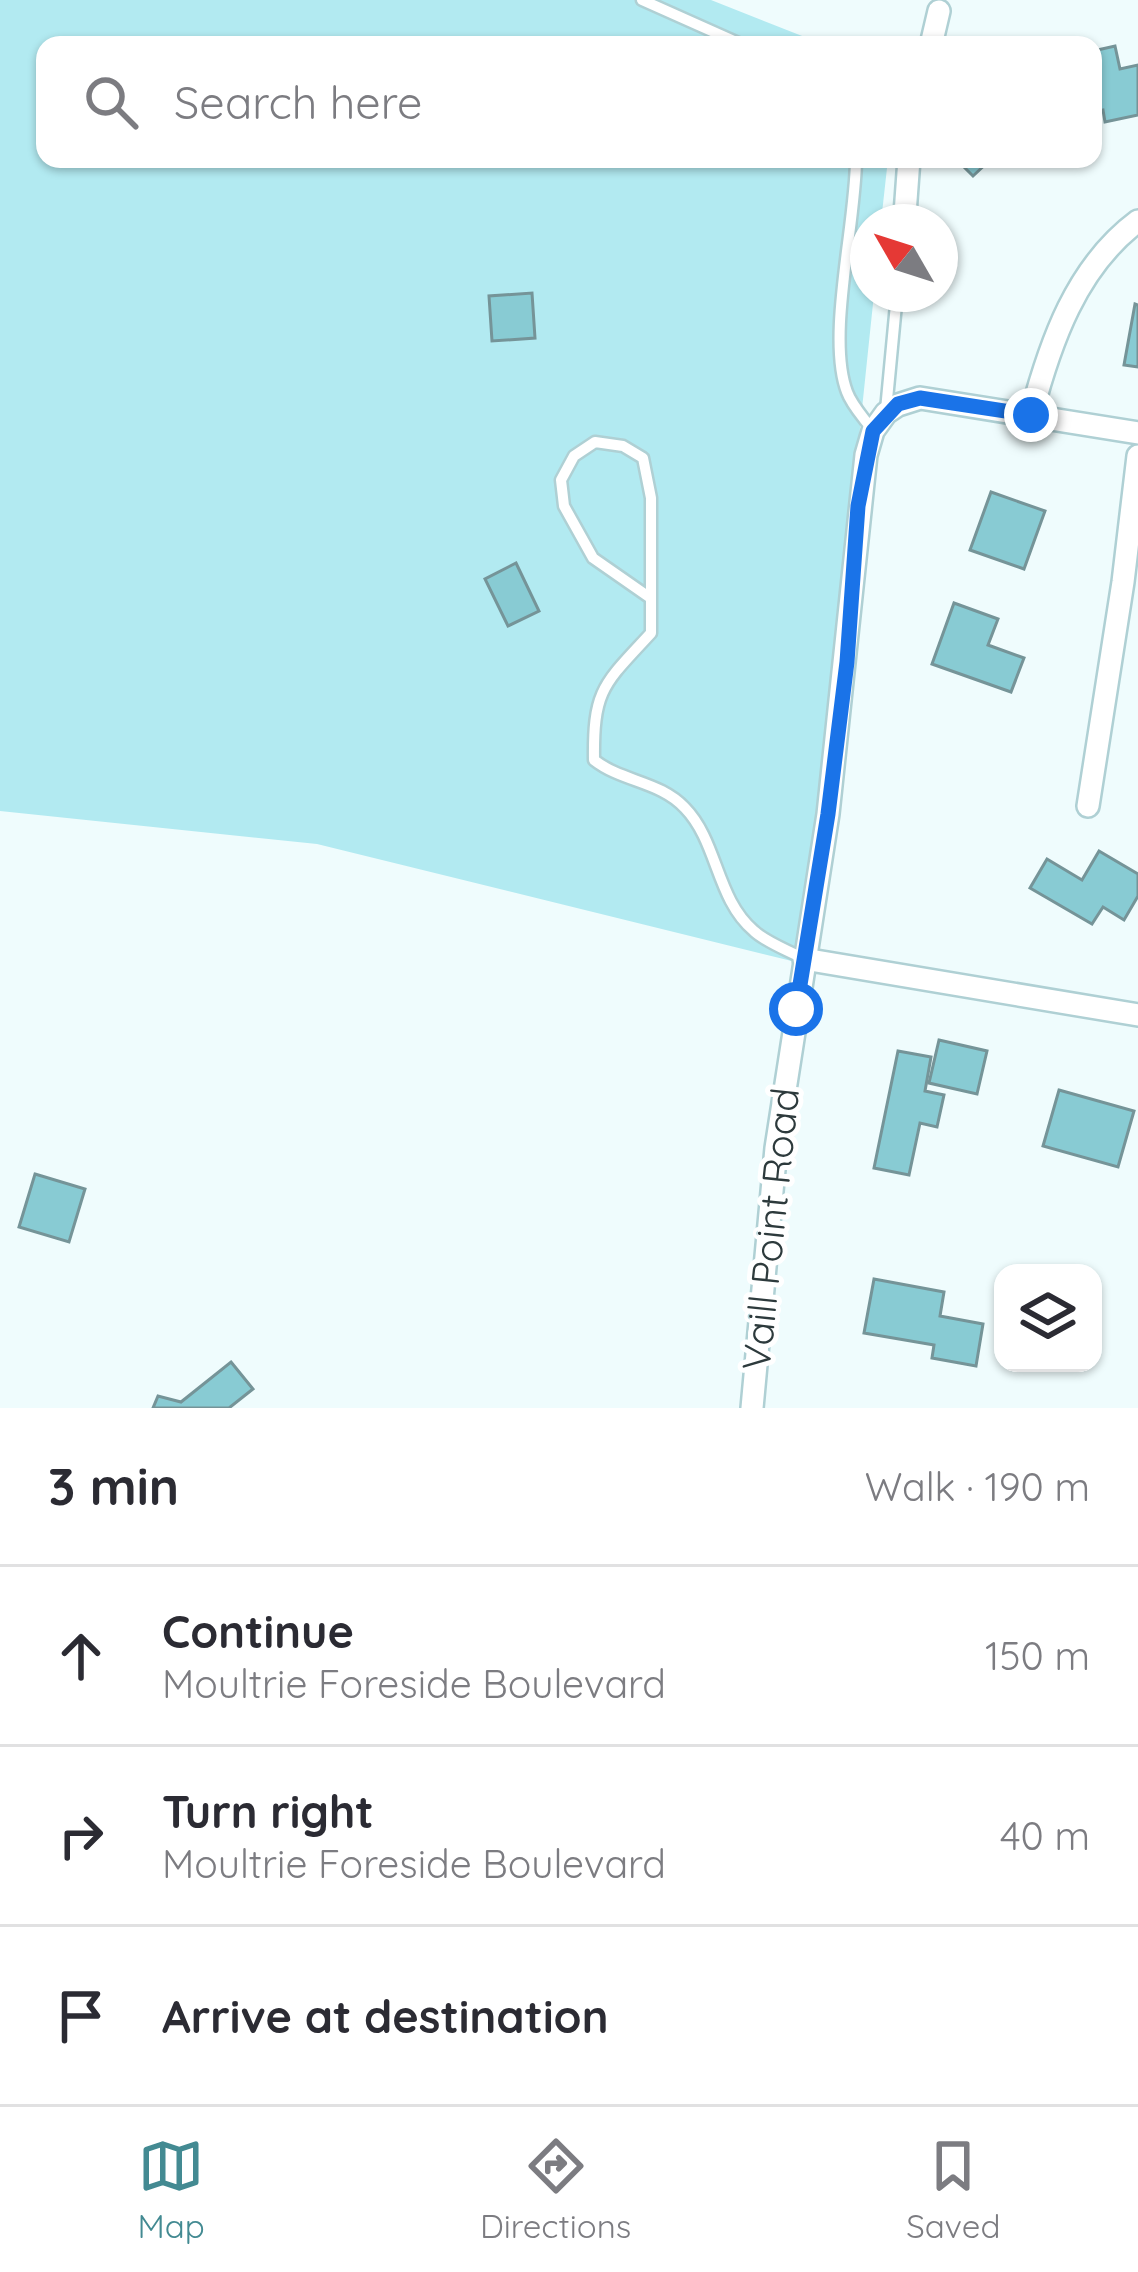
<!DOCTYPE html>
<html lang="en">
<head>
<meta charset="utf-8">
<style>
  body { margin:0; font-family:Quicksand,sans-serif; background:#f2f2f3; color:#2b2b33 }
  .controls { position:absolute; right:36px; bottom:36px; display:grid; overflow:hidden; border-radius:24px; box-shadow:0 3px 9px #0004 }
  .controls button { width:108px; height:108px; display:grid; place-items:center; padding:0; border:0; border-bottom:3px solid #e1e1e2; background:#fff; color:#2b2b33; font:60px sans-serif }
  .compass { position:absolute; left:850px; top:204px; width:108px; height:108px; border-radius:50%; background:#fff; box-shadow:0 3px 9px #0004; rotate:309deg }
  .stop { position:absolute; width:36px; height:36px; margin:-27px; border:9px solid #1a73e8; border-radius:50%; background:#fff }
  .stop.end { background:#1a73e8; border-color:#fff; box-shadow:0 3px 12px #0008 }
  .list { margin:0; padding:0; list-style:none }
  h2 { display:flex; justify-content:space-between; align-items:center; height:156px; margin:0; padding:0 48px; font-size:51px }
  h2 small { font-size:39px; font-weight:400; color:#7c7c81 }
  .list li { display:grid; grid-template-columns:78px 1fr auto; gap:36px; align-items:center; box-sizing:border-box; height:180px; padding:0 48px; border-top:3px solid #e1e1e2 }
  .list b { display:block; font-size:45px; white-space:nowrap }
  .list p { margin:0; font-size:39px; white-space:nowrap; color:#7c7c81 }
  .list em { font-size:39px; font-style:normal; color:#7c7c81 }
  .icon { flex:none; width:66px; height:66px; fill:none; stroke:currentColor; stroke-width:2; stroke-linecap:round; stroke-linejoin:round }
  .map { position:relative; flex:none; width:1138px; height:1408px; overflow:hidden }
  .search { position:absolute; background:#fff; box-shadow:0 3px 9px #0004; left:36px; right:36px; top:36px; height:132px; display:flex; align-items:center; gap:30px; box-sizing:border-box; padding:0 42px; border-radius:24px; color:#7c7c81; font-size:45px }
  .sheet { height:696px; background:#fff }
  nav { display:flex; justify-content:space-around; align-items:center; box-sizing:border-box; height:168px; border-top:3px solid #e1e1e2; background:#fff; font-size:33px; color:#7c7c81 }
  nav a { display:grid; justify-items:center; gap:6px }
  nav .on { color:#438a92 }
  .map>svg:first-child { display:block }
  .green { fill:#b2eaf1 }
  .building { fill:#88cbd3; stroke:#759498; stroke-width:3 }
  .lines { fill:none; stroke-linecap:round; stroke-linejoin:round }
  .lane-casing { stroke:#afd0d4; stroke-width:15 }
  .street-casing { stroke:#afd0d4; stroke-width:26 }
  .lane { stroke:#fff; stroke-width:10 }
  .street { stroke:#fff; stroke-width:21 }
  .route { stroke:#1a73e8; stroke-width:15 }
  .labels { text-anchor:middle; dominant-baseline:central; stroke-width:10; stroke-linejoin:round; paint-order:stroke }
  .street-label { font-size:39px; fill:#2d3a3c; stroke:#fff }
</style>
</head>
<body>
<div class="map">
<svg width="1138" height="1408" viewBox="0 0 1138 1408">
  <rect width="100%" height="100%" fill="#effcfd"/>
  <!-- green -->
  <polygon class="green" points="0,0 711,0 825,45 45,45 45,159 888,159 881,222 868,222 868,294 874,294 804,964 317,844 0,811"/>
  <!-- building -->
  <g class="building">
    <polygon points="1115,46 1120,69 1138,65 1138,115 1105,122 1103,110 1093,112 1093,51"/>
    <polygon points="956,159 989,159 990,160 973,176"/>
    <polygon points="532,293 535,338 492,341 489,296"/>
    <polygon points="1135,304 1138,305 1138,367 1124,365"/>
    <polygon points="991,492 1045,511 1024,569 970,550"/>
    <polygon points="516,563 539,611 508,626 485,579"/>
    <polygon points="954,603 998,619 988,645 1024,658 1011,692 932,664"/>
    <polygon points="1099,851 1138,874 1138,896 1124,920 1103,907 1092,924 1030,888 1047,859 1082,880"/>
    <polygon points="939,1040 987,1051 977,1094 929,1083"/>
    <polygon points="898,1051 931,1057 925,1091 944,1095 937,1127 920,1123 909,1175 874,1168"/>
    <polygon points="1059,1090 1134,1111 1118,1167 1043,1146"/>
    <polygon points="35,1174 85,1189 69,1242 19,1227"/>
    <polygon points="874,1279 944,1292 940,1316 983,1324 976,1366 932,1358 934,1345 864,1333"/>
    <polygon points="231,1362 253,1389 229,1408 153,1408 158,1396 181,1402"/>
  </g>
  <g class="lines">
    <!-- lane casing -->
    <g class="lane-casing">
      <g id="lane">
        <polyline points="642,0 743,45"/>
        <path d="M856 159C856 223 826 337 847 392 852 406 865 419 873 431"/>
        <polyline points="886,410 897,294"/>
        <path d="M649 597 593 558 564 506 561 480 574 456 595 442 623 446 643 458 651 498V633C604 684 593 689 594 760 622 782 660 781 685 808 718 842 716 899 754 931 767 943 788 950 804 959"/>
      </g>
    </g>
    <!-- street casing -->
    <g class="street-casing">
      <g id="street">
        <polyline points="931,45 939,11"/>
        <polyline points="905,214 909,159"/>
        <path d="M1031 415C1050 343 1076 267 1138 221"/>
        <polyline points="1088,806 1123,582 1138,456"/>
        <polyline points="804,959 1138,1015"/>
        <polyline points="752,1408 776,1148 828,814 866,455 873,431 886,413 898,405 920,398 1138,433"/>
      </g>
    </g>
    <!-- lane -->
    <use href="#lane" class="lane"/>
    <!-- street -->
    <use href="#street" class="street"/>
  </g>
  <g class="lines">
    <!-- route -->
    <polyline class="route" points="796,1009 828,814 847,662 858,506 873,431 898,404 920,398 1031,415"/>
  </g>
  <g class="labels">
    <!-- street labels -->
    <g class="street-label">
      <text transform="translate(770 1229) rotate(-84)">Vaill Point Road</text>
    </g>
  </g>
</svg>
<div class="controls">
<button><svg class="icon" aria-label="layers" viewBox="0 0 24 24"><path d="M12 4l9 5-9 5-9-5zM3 14l9 5 9-5"/></svg></button>
</div>
<svg class="compass" viewBox="-18 -18 36 36"><path d="M0-13l5 13h-10z" fill="#e53935"/><path d="M0 13l5-13h-10z" fill="#7c7c81"/></svg>
<div class="stop" style="left:796px;top:1009px"></div>
<div class="stop end" style="left:1031px;top:415px"></div>
<div class="search"><svg class="icon" aria-label="search" viewBox="0 0 24 24"><circle cx="10" cy="10" r="6"/><path d="M15 15l6 6"/></svg>Search here</div>
</div>
<section class="sheet">
<h2>3 min<small>Walk · 190 m</small></h2>
<ul class="list">
<li><svg class="icon" aria-label="ahead" viewBox="0 0 24 24"><path d="M12 20V5M6 11l6-6 6 6"/></svg><div><b>Continue</b><p>Moultrie Foreside Boulevard</p></div><em>150 m</em></li>
<li><svg class="icon" aria-label="right" viewBox="0 0 24 24"><path d="M7 20v-9h11M14 6l5 5-5 5"/></svg><div><b>Turn right</b><p>Moultrie Foreside Boulevard</p></div><em>40 m</em></li>
<li><svg class="icon" aria-label="arrive" viewBox="0 0 24 24"><path d="M6 21V4h12l-3 4 3 4H6"/></svg><div><b>Arrive at destination</b></div></li>
</ul>
</section>
<nav>
<a class="on"><svg class="icon" aria-label="map" viewBox="0 0 24 24"><path d="M3 6l6-2 6 2 6-2v14l-6 2-6-2-6 2zM9 4v14M15 6v14"/></svg>Map</a>
<a><svg class="icon" aria-label="directions" viewBox="0 0 24 24"><path d="M12 3l9 9-9 9-9-9zM9 14v-3h6M13 9l2 2-2 2"/></svg>Directions</a>
<a><svg class="icon" aria-label="saved" viewBox="0 0 24 24"><path d="M7 4h10v16l-5-4-5 4z"/></svg>Saved</a>
</nav>
</body>
</html>
